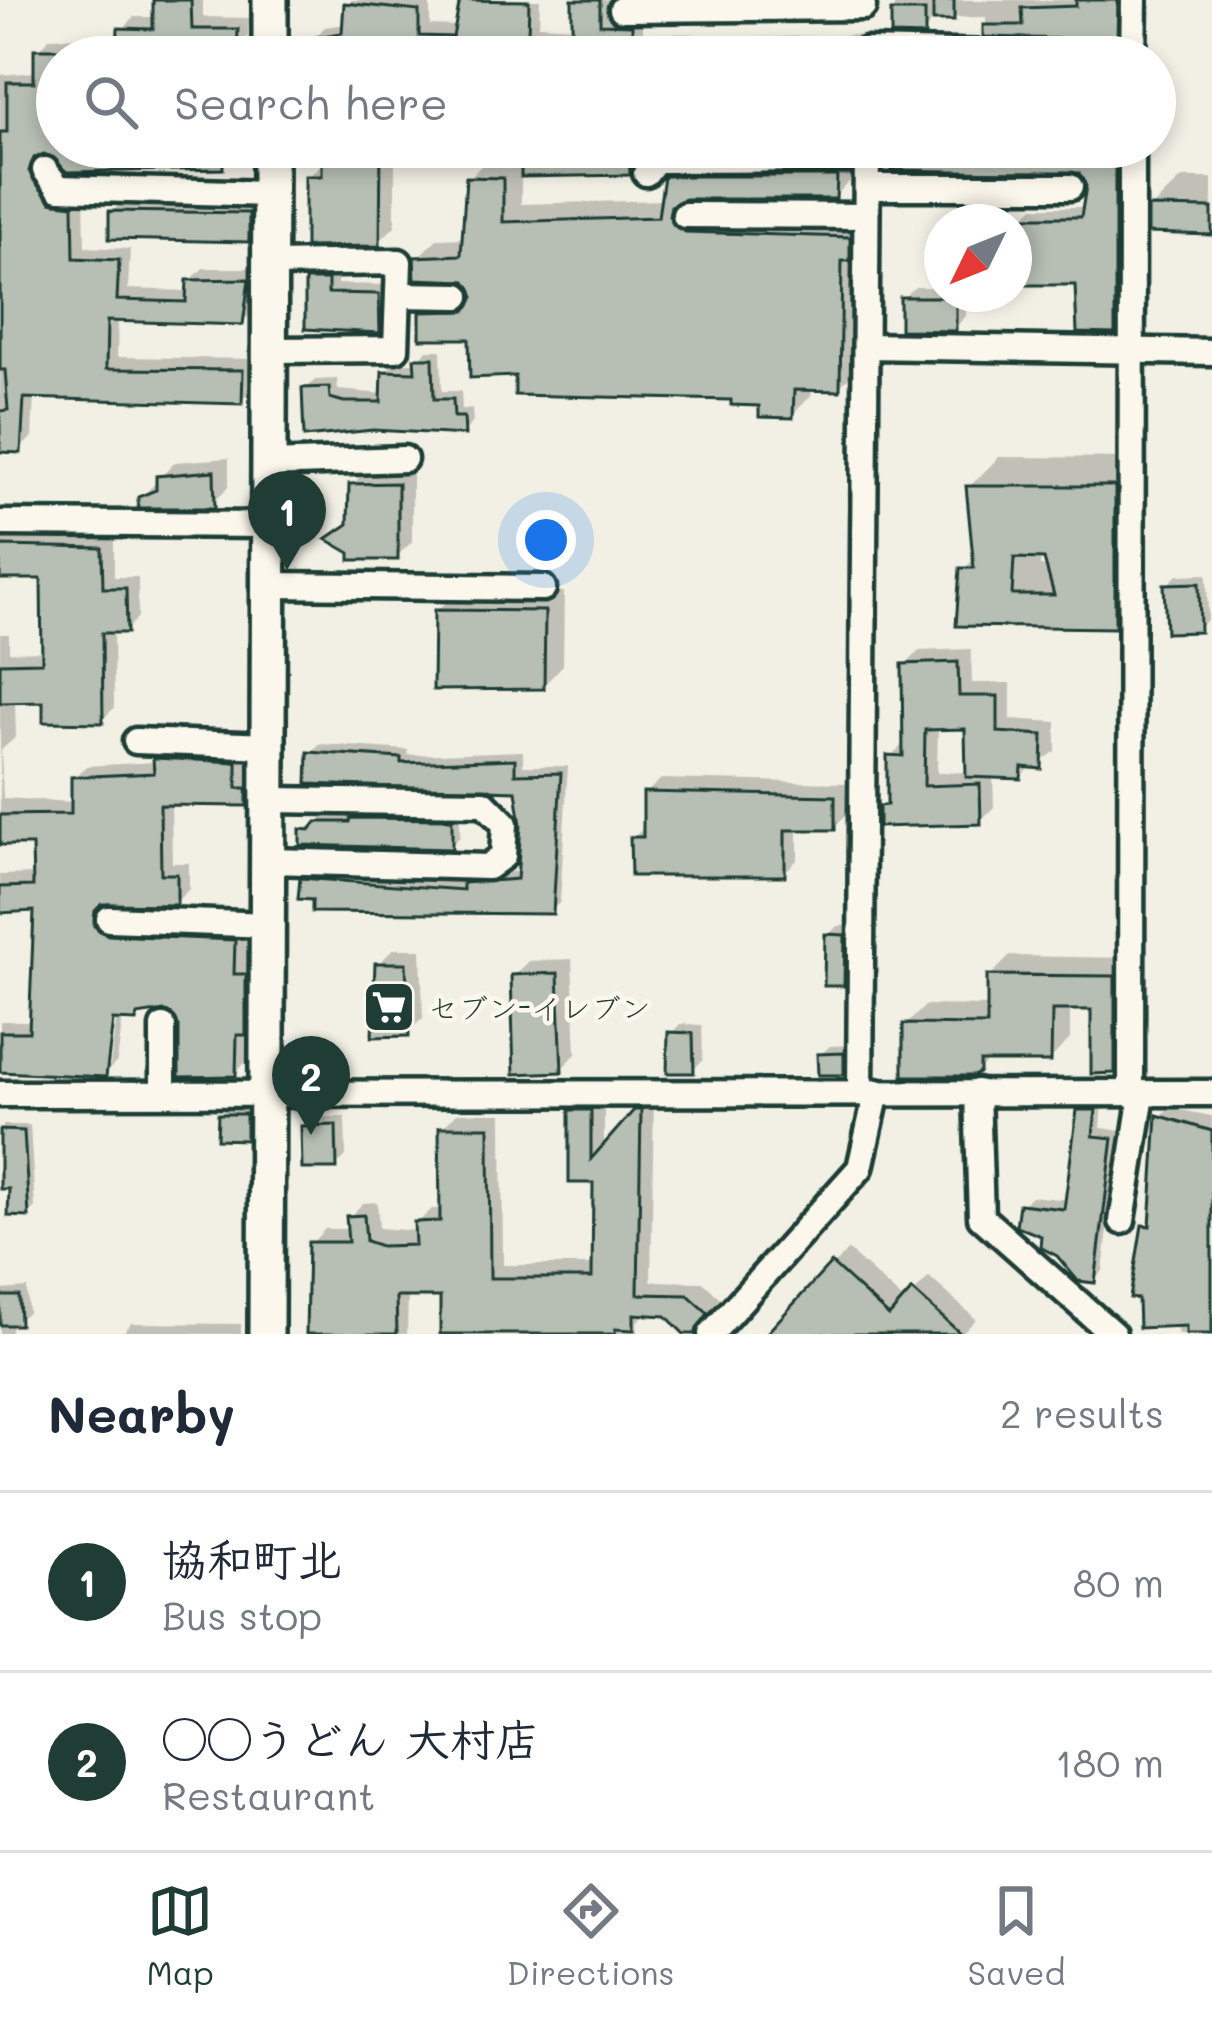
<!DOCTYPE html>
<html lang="en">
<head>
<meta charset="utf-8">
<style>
  body { margin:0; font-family:Mali,"Klee One",sans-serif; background:#f2f2f3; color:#1f2937 }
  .compass { position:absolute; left:924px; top:204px; width:108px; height:108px; border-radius:50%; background:#fff; box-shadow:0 6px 18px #0003; rotate:227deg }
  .you { position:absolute; left:546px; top:540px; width:42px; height:42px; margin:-30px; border:9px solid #fff; border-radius:50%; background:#1a73e8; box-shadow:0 0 0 18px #1a73e833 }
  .badge { display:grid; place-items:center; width:78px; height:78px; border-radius:50%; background:#1f3d34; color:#fff; font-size:39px; font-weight:700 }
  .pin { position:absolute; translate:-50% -99px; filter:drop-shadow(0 3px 6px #0008) }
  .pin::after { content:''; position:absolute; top:63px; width:42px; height:36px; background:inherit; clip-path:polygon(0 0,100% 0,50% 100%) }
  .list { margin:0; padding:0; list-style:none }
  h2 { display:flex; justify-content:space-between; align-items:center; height:156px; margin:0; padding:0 48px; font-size:51px }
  h2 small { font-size:39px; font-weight:400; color:#747a83 }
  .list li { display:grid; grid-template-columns:78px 1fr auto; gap:36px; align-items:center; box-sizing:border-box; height:180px; padding:0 48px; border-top:3px solid #e0e1e3 }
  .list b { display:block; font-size:45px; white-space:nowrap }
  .list p { margin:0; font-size:39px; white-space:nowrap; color:#747a83 }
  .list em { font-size:39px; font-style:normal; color:#747a83 }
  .icon { flex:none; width:66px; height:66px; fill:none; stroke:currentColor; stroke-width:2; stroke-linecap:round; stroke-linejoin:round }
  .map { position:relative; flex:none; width:1212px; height:1334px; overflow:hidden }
  .search { position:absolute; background:#fff; box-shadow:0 6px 18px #0003; left:36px; right:36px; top:36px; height:132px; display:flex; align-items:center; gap:30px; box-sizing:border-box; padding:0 42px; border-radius:66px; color:#747a83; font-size:45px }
  .sheet { height:516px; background:#fff }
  nav { display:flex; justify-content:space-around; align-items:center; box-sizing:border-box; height:168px; border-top:3px solid #e0e1e3; background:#fff; font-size:33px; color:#747a83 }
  nav a { display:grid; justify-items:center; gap:6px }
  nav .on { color:#1f3d34 }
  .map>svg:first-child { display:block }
  .shadow { fill:#0003; fill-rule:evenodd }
  .building { fill:#b7beb3; stroke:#1f3d34; stroke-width:3; fill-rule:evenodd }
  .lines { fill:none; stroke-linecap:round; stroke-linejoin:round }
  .street-casing { stroke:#1f3d34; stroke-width:33 }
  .secondary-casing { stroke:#1f3d34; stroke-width:42 }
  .street { stroke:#fbf7ec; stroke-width:24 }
  .secondary { stroke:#fbf7ec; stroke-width:33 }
  .labels { text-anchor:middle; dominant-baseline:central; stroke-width:9; stroke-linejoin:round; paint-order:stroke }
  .poi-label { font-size:30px; fill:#1f3d34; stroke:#fbf7ec; text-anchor:start }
</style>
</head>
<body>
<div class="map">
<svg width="1212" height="1334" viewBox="0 0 1212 1334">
  <rect width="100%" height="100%" fill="#f2f0e5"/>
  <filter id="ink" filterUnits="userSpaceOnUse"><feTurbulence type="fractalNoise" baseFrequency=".00833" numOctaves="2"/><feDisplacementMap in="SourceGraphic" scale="24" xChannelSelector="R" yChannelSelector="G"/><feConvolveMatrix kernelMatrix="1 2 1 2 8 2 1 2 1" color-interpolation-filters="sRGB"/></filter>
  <g filter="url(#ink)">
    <!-- shadow -->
    <g class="shadow">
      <polygon points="155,0 203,0 203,17 249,18 248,37 236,49 216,49 216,57 57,57 57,147 235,147 234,153 222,166 43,149 40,157 63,191 84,193 85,247 130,249 128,289 189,291 190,281 203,268 260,268 255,309 242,322 118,319 117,357 255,359 253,388 241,401 34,396 32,437 19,450 0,450 0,75 37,72 37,51 49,38 120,36 133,17 156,17"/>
      <polygon points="351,0 430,0 430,25 458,26 463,0 540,0 539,25 575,27 575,0 611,0 611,13 643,14 643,33 697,34 697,39 858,35 859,57 313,57 312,40 325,27 346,24"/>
      <polygon points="894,0 1126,0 1124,27 1114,37 986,34 986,17 933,18 924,33 894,32"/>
      <polygon points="325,147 421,147 413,156 395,156 395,226 378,243 308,177 325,161"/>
      <polygon points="524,147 653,147 629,172 521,174 521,204 663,200 667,178 686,158 855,158 854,177 835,196 689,196 690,205 868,219 858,369 838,388 812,388 811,396 792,415 734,397 518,373 471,336 423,313 443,294 475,293 467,278 417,258 437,239 465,238 469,178 488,159 524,159"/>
      <polygon points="899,147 1127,147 1126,319 1114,331 1078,282 1014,282 1014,230 1022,230 1022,219 1034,207 1086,207 1090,185 1071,167 894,152"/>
      <polygon points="1182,178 1212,178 1212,232 1151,208"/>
      <polygon points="122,202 257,204 257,229 247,239 112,212"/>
      <polygon points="942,260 942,294 966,294 966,316 955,328 903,298 915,287 935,287 934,268"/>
      <polygon points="318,271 337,271 337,284 388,285 389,320 379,330 308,281"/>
      <polygon points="427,350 441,350 442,391 461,391 462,409 472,409 473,422 464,432 373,427 306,389 315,380 337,379 338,390 384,394 385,372 394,363 417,363"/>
      <path d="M999 457 1143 458V596L1114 625 959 623 963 570 976 557 969 487ZM1041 555 1046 556 1049 567 1040 566Z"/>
      <polygon points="229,458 229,486 213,502 141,498 175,462"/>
      <polygon points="367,469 412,469 412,542 396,557 353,551 331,539 351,520 352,485"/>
      <path d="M0 525 3 535 114 537V577H138V617L126 630H113L114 708 102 720 46 699 15 700 16 737 1 750 3 798 74 802V778L86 766 156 762 169 747 249 750 248 776 258 777V791L246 803 171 802 172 863H189V889L176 902 105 901 104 906 121 924 246 929V963H258L257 1020 248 1029V1060L235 1073 165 1007 123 1017 117 1062 104 1074 0 1069V1021H32L37 908 0 909V875L36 874 35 842 0 843V634H9V652L45 651 44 576H0ZM112 1005H118L110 1066H104Z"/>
      <polygon points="1207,574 1208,619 1198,629 1167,585 1177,575"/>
      <polygon points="458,591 564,592 563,665 543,686 437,611"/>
      <path d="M971 649 972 683H1011V719L1056 722V751L1020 776 993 775 994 807 980 821 882 807 890 799V757L906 741 905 666 919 651ZM938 726H968L969 772 937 773Z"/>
      <polygon points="320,744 408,750 408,755 523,751 523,766 568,766 560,902 551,911 314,897 300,882 309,873 406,873 406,880 469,882 476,875 521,871 524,825 519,788 311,753"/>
      <polygon points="661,779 848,783 848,813 834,827 798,827 798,859 784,873 633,838 646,826 646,793"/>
      <polygon points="363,810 460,811 460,837 450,846 303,831 328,814"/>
      <polygon points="837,926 853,926 853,973 843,983 828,936"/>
      <polygon points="393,949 421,949 423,1018 407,1033 378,965"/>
      <polygon points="1010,956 1133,958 1133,1051 1113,1070 1094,1007 1070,1007 1070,1039 1050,1059 990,1059 979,1070 906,1025 926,1005 990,1006 990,976"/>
      <polygon points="572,959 576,1054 561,1069 514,976 529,961"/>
      <polygon points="680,1024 702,1025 703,1060 693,1070 671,1034"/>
      <polygon points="852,1045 852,1062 842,1072 820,1055 830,1046"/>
      <polygon points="587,1097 604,1097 604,1148 654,1097 651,1281 703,1282 720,1298 695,1334 668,1313 647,1312 637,1322 638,1334 443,1334 443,1294 408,1294 407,1334 311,1334 311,1244 325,1229 350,1229 349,1217 363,1203 377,1202 379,1228 418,1231 417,1223 432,1209 443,1209 442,1128 457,1113 502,1113 503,1265 595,1265 596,1180 572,1111"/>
      <polygon points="1089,1102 1103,1102 1101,1128 1120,1130 1103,1271 1094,1280 1022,1205 1031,1196 1069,1200 1080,1111"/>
      <polygon points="230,1105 254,1106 254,1127 244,1137 220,1115"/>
      <polygon points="1169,1108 1212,1116 1212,1334 1178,1334 1145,1226 1153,1218 1160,1117"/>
      <polygon points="314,1117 345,1117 346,1156 336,1166 304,1127"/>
      <polygon points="3,1125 30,1125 35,1207 28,1214 12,1186 0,1186"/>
      <polygon points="848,1250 905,1302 929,1277 976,1319 962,1334 770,1334"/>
      <polygon points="27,1288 28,1313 13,1322 10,1334 0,1334 0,1290"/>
      <polygon points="131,1323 241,1324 241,1334 122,1334"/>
    </g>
    <!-- building -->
    <g class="building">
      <polygon points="153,0 191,0 192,29 238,29 237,52 117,51 118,28 153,29"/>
      <polygon points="460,0 529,1 528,36 572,38 572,0 600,0 600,24 632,25 632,57 310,57 309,38 342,33 344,3 419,11 419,36 453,37"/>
      <rect x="933" y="0" width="21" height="21"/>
      <polygon points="1076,0 1118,0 1117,40 983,37 983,25 1023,25 1022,8 1076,6"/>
      <polygon points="891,11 925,11 925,36 891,35"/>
      <polygon points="34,49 57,49 57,147 223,147 223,169 67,172 44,154 34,158 29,171 51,202 73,205 74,258 119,260 117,300 186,302 187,280 249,279 243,325 107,321 106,369 243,370 242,404 24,398 21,453 0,452 0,411 8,410 5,370 0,370 0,132 7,132 7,82 34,82"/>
      <polygon points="322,147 381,147 380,246 305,247 305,176 322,176"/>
      <polygon points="521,147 629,147 630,175 521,177"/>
      <polygon points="919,149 920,153 968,154 1115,149 1115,334 1077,333 1075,285 1014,285 1019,217 1081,217 1086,186 1079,173 892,170 891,151"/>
      <polygon points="664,176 837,176 836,199 685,199 671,206 669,216 685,232 850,237 850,261 842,261 840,391 794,390 793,418 759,417 759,406 731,405 731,400 515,395 515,376 470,378 469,339 420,339 420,312 465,311 474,297 465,281 415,279 414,257 461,255 466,177 503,178 503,222 658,217"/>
      <polygon points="1148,207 1212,208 1212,235 1148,233"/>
      <polygon points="109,211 249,213 249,242 109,239"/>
      <polygon points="305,280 328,280 328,293 379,294 380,333 305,329"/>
      <polygon points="900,297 956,297 956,331 900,330"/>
      <polygon points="414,358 433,358 434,399 453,399 454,417 464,417 465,435 373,430 304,437 302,388 329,387 330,398 344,402 381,402 382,371 415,372"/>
      <polygon points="214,471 215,508 138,508 138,497 156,490 156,476"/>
      <polygon points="398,483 398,560 350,560 350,553 326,539 348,524 349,484"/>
      <path d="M966 486H1115V628L956 626 960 568H974ZM1014 558 1044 559 1054 595H1012Z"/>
      <polygon points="0,546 102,548 103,588 126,588 127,633 102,633 103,723 43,722 43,702 0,703 0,663 42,662 41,579 0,579"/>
      <polygon points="1199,583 1200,632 1166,633 1164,584"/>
      <polygon points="434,610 545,611 544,689 433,690"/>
      <polygon points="958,662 959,696 998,696 998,732 1043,735 1042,769 1022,767 1021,779 966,777 965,729 925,730 924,786 980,784 981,824 879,827 879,806 887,805 887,755 903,756 902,664"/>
      <polygon points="308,752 401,758 401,763 515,759 515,774 561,773 553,914 312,912 312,900 298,899 300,878 463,890 463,883 517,879 521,825 516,791 307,784"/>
      <polygon points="153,758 237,762 237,788 247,788 247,806 160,805 161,874 177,874 177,905 102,904 95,911 94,926 108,935 235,940 234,974 246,974 246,1035 237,1035 236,1076 179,1077 179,1026 164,1011 137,1015 136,1021 113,1020 106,1077 0,1072 0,1032 29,1032 34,911 0,913 0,887 33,886 32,845 0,845 0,815 71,814 71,777 154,773"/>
      <polygon points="643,792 835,796 835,830 785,830 785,876 631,876 630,837 643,837"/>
      <polygon points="351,818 452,819 452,849 300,845 300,829 310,830 316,822 350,822"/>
      <polygon points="825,934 845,935 844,986 824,986"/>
      <polygon points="375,963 406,963 409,1036 372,1037"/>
      <polygon points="558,973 562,1072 514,1074 511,975"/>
      <polygon points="987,975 1115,976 1115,1073 1091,1074 1091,1010 1052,1010 1051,1062 980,1062 980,1072 974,1076 903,1076 903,1024 987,1025"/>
      <polygon points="668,1032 693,1033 694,1073 667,1073"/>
      <polygon points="844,1053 844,1075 818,1075 817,1054"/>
      <polygon points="569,1110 591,1110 591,1159 634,1110 641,1110 638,1294 688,1295 708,1313 695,1334 684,1334 666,1316 634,1314 634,1330 615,1329 615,1334 440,1334 440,1297 396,1297 397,1334 306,1334 308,1242 348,1242 346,1216 364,1215 366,1241 381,1246 415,1245 414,1222 440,1221 439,1127 489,1127 490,1278 592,1278 593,1183 569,1183"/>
      <polygon points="1077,1110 1096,1110 1093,1136 1113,1138 1095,1283 1078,1281 1057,1256 1040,1247 1041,1236 1016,1226 1019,1204 1064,1209"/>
      <polygon points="218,1114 246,1114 246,1140 217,1139"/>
      <polygon points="1157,1115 1212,1131 1212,1334 1186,1334 1186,1326 1139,1328 1138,1299 1130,1298 1142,1225 1150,1226"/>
      <polygon points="336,1125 337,1169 302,1169 301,1126"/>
      <polygon points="0,1130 24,1131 29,1217 8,1216 9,1189 0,1189"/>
      <polygon points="831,1263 889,1316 912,1290 961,1334 766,1334"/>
      <polygon points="0,1296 19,1296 20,1325 0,1325"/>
    </g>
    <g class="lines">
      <!-- street casing -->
      <g class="street-casing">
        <g id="street">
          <polyline points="622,9 863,7"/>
          <polyline points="866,51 1133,57"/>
          <polyline points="1133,57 1134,0"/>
          <polyline points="45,170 59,188 270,194"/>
          <polyline points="646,173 656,160 867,159"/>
          <polyline points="868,187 1070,187"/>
          <polyline points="685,215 866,216"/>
          <polyline points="270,264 399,262 396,349 272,350"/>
          <polyline points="399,295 458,296"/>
          <polyline points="866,346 1212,352"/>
          <polyline points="270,464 404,459"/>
          <polyline points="0,523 270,525"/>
          <polyline points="270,585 543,588"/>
          <polyline points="136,741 270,746"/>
          <polyline points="270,861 488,867 503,856 505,824 484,803 270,800"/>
          <polyline points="109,919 270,925"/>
          <polyline points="163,1092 163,1027"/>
          <polyline points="977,1092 981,1217 1113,1334"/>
          <polyline points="860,1093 867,147"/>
          <polyline points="0,1094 1212,1093"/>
          <polyline points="1131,1094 1132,147"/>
          <polyline points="1122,1221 1142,1094"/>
          <polyline points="711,1334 860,1168 877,1092"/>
        </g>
      </g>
      <!-- secondary casing -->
      <g class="secondary-casing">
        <g id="secondary">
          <polyline points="270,57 270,0"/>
          <polyline points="266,1334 270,147"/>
        </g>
      </g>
      <!-- street -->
      <use href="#street" class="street"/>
      <!-- secondary -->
      <use href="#secondary" class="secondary"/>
    </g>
  </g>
  <!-- icons -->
  <defs>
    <g id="supermarket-square" transform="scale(2.7)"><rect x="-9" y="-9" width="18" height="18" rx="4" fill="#1f3d34" stroke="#fbf7ec"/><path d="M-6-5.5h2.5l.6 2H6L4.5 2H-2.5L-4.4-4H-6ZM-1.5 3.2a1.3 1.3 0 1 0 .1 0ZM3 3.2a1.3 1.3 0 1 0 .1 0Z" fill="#fff"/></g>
  </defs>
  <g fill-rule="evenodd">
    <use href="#supermarket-square" x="389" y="1007"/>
  </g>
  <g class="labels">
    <!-- poi labels -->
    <g class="poi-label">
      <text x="428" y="1007">セブン-イレブン</text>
    </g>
  </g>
</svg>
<svg class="compass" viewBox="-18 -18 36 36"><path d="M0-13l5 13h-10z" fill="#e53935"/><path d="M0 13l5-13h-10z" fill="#747a83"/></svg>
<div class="you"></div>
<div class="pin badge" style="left:287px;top:570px">1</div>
<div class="pin badge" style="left:311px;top:1135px">2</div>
<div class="search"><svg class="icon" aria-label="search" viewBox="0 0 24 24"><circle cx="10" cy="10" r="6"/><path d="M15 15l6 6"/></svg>Search here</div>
</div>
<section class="sheet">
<h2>Nearby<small>2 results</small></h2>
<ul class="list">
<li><span class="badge">1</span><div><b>協和町北</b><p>Bus stop</p></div><em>80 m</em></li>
<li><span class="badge">2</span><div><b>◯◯うどん 大村店</b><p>Restaurant</p></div><em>180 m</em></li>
</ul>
</section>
<nav>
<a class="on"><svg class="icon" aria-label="map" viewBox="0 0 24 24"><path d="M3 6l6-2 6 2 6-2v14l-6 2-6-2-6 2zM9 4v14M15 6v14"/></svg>Map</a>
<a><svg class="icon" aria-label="directions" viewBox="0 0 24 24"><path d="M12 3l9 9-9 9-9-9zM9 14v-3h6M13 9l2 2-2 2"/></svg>Directions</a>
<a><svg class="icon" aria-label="saved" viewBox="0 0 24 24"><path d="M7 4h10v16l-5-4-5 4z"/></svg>Saved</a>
</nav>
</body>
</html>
